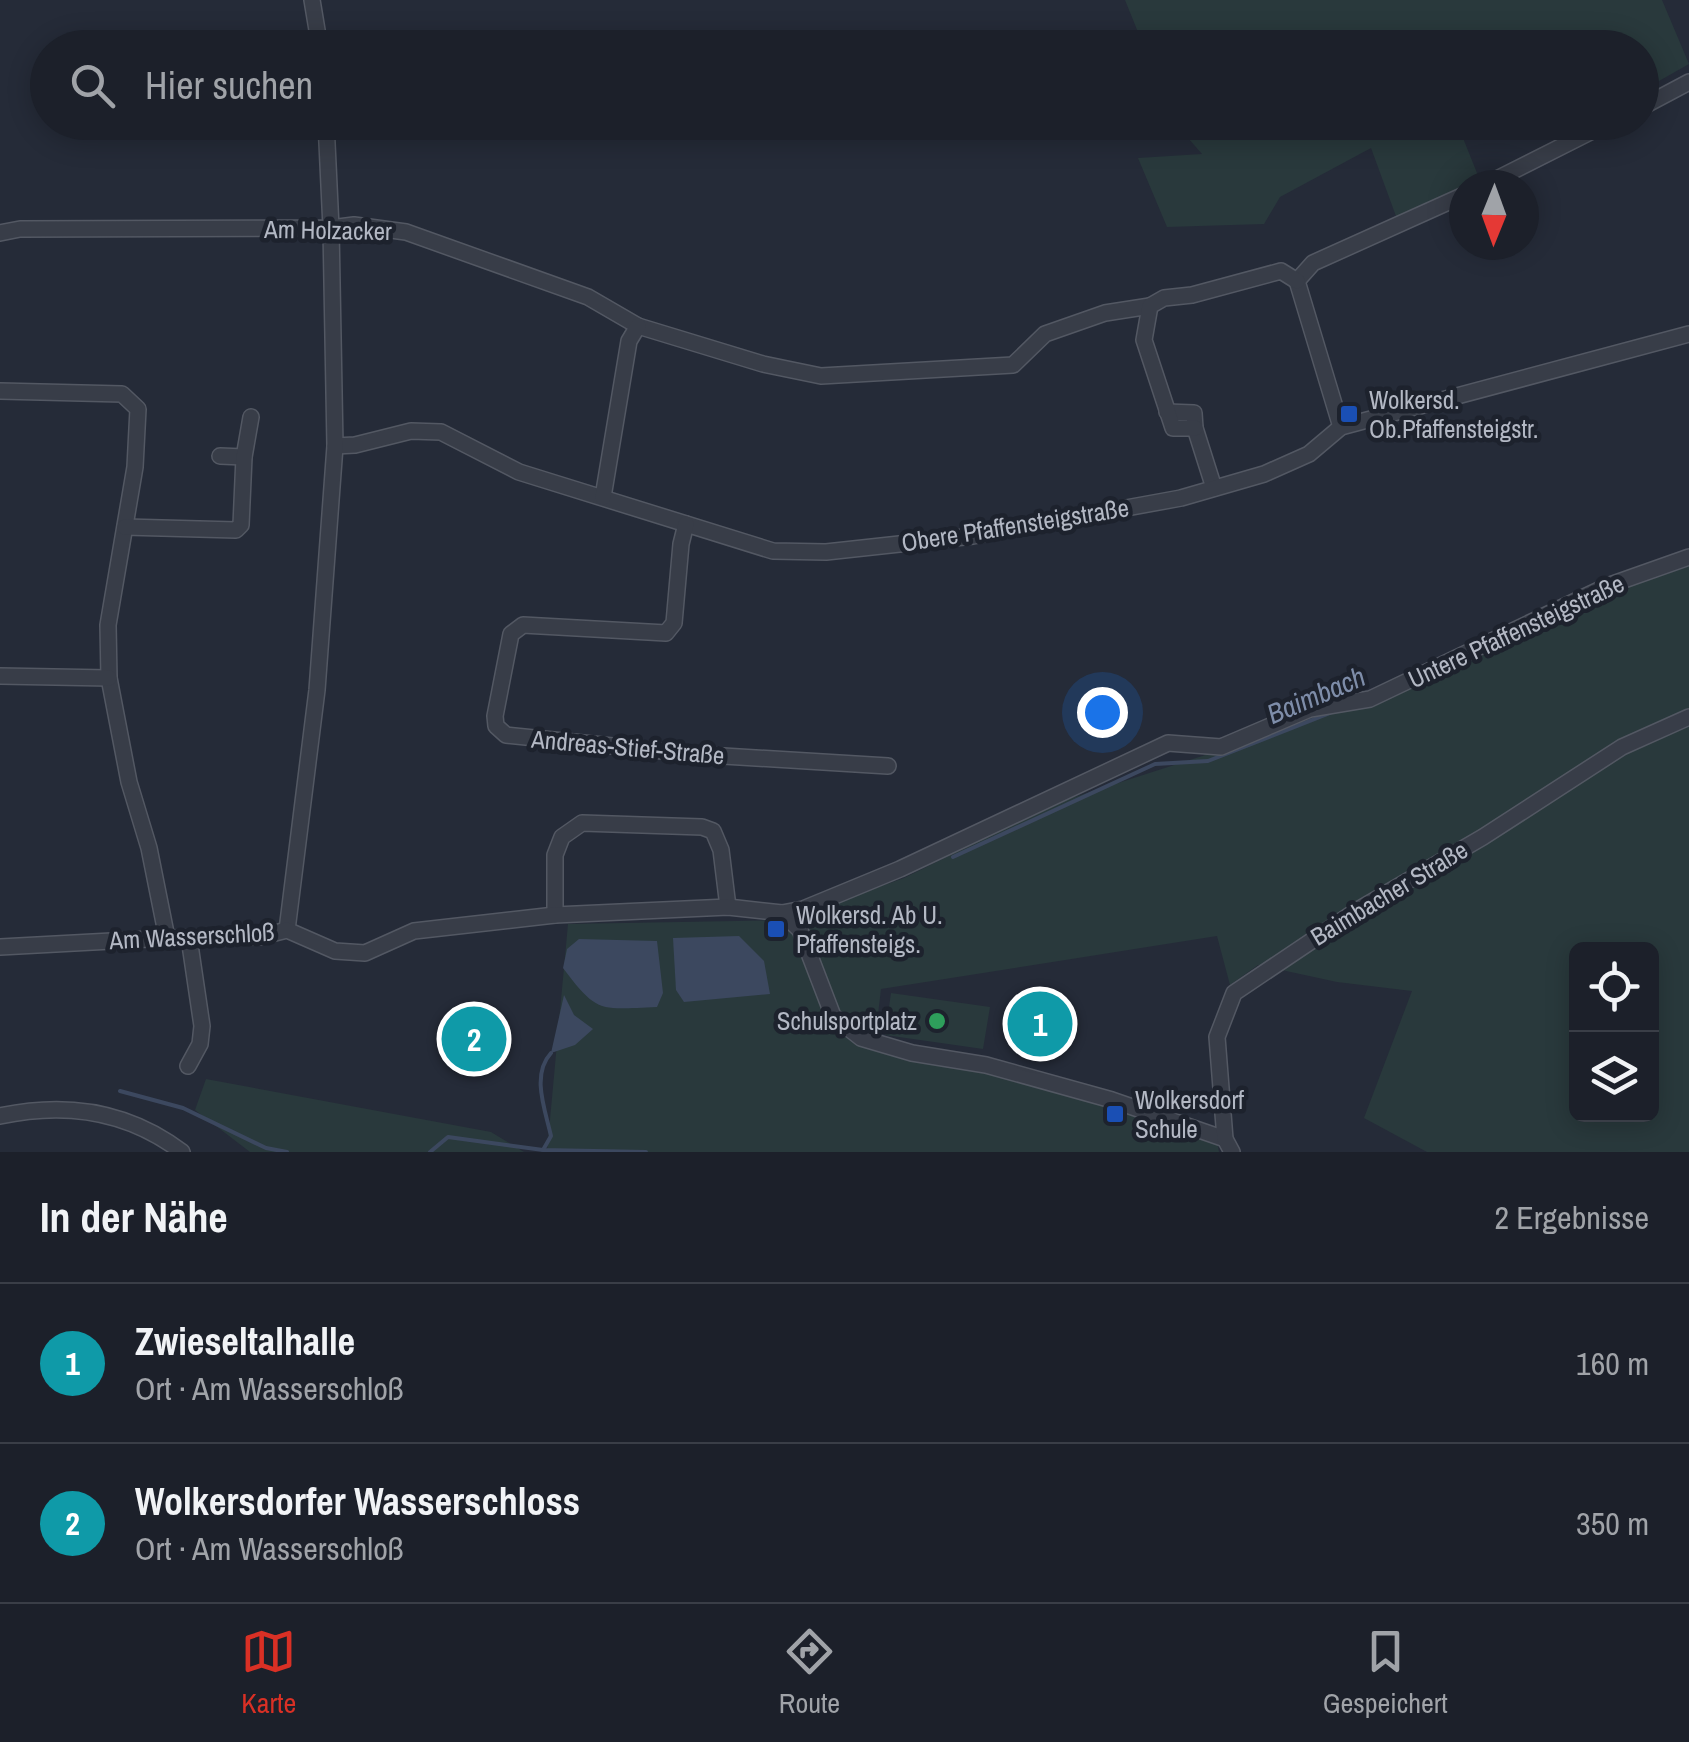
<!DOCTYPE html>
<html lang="de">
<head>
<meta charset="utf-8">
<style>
  body { margin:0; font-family:"Archivo Narrow",sans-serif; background:#252832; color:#f1f3f6 }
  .controls { position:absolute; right:30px; bottom:30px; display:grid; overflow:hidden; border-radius:15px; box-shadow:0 5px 25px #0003 }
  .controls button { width:90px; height:90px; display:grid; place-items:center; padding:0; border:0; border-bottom:2px solid #3a3e47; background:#1c202a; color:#f1f3f6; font:50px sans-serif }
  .compass { position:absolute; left:1449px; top:170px; width:90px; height:90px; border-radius:50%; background:#1c202a; box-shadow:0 5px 25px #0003; rotate:181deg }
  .you { position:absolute; left:1102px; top:712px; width:35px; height:35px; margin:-25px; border:8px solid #fff; border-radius:50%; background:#1a73e8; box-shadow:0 0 0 15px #1a73e833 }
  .badge { display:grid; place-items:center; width:65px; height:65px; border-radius:50%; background:#d93025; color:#fff; font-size:32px; font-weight:700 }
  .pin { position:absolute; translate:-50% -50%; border:5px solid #fff; box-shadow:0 2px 10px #0006 }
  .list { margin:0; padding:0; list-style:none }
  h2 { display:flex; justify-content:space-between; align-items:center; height:130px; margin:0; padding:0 40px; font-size:42px }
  h2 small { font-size:32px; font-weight:400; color:#a0a3a8 }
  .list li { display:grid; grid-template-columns:65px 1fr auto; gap:30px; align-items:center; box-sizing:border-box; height:160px; padding:0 40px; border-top:2px solid #3a3e47 }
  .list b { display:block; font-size:38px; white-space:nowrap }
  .list p { margin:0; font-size:32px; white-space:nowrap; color:#a0a3a8 }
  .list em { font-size:32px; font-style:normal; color:#a0a3a8 }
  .icon { flex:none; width:55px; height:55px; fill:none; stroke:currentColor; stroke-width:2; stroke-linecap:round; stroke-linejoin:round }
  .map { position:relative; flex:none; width:1689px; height:1152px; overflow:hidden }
  .search { position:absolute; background:#1c202a; box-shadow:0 5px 25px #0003; left:30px; right:30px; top:30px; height:110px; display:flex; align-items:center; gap:25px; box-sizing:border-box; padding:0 35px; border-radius:55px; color:#a0a3a8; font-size:38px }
  .sheet { height:450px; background:#1c202a }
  nav { display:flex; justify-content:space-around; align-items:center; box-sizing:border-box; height:140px; border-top:2px solid #3a3e47; background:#1c202a; font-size:28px; color:#a0a3a8 }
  nav a { display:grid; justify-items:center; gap:5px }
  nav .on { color:#d93025 }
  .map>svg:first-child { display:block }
  .green { fill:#29393c; fill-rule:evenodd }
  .water { fill:#3c485f }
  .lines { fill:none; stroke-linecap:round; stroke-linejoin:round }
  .stream { stroke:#3c485f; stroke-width:4 }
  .minor-casing { stroke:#535863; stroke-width:18 }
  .minor { stroke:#383d48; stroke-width:15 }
  .transit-dot { fill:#1a4fb4; stroke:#1d222d; stroke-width:4 }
  .leisure-dot { fill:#2e9e5b; stroke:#1d222d; stroke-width:4 }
  .labels { text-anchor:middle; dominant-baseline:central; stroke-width:9; stroke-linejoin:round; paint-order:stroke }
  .street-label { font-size:25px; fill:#b3b8c4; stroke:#1d222d }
  .poi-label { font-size:25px; fill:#b3b8c4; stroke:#1d222d; text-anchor:start }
  .water-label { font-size:28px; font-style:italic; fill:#7e8da9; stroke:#1d222d }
</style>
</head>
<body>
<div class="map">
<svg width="1689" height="1152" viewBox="0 0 1689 1152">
  <rect width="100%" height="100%" fill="#252b38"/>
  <!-- green -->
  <g class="green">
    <polygon points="1125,0 1662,0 1689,64 1643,90 1642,48 1624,47 1619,35 1580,48 1144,47"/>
    <polygon points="1175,123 1457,123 1481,183 1464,185 1464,190 1397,219 1371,148 1280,197 1264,224 1167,227 1138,158 1202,154"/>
    <path d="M1689 555V1152H1427L1364 1118 1412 991 1337 982 1258 965 1230 985 1217 936 881 989 875 1040 1215 1130 1219 1152H547L568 924 787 920 904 878 1056 803 1252 740 1430 675ZM1576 949H1652V1114H1576Z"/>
    <polygon points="891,993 990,1007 983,1049 885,1035"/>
    <polygon points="206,1079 491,1132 524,1152 250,1152 195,1110"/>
  </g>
  <!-- water -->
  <g class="water">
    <polygon points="739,936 764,961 770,994 684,1002 676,990 673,938"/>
    <path d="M579 939 657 941 663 993 657 1007C601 1009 598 1015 563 968L567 949Z"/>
    <polygon points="564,995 574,1015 593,1029 575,1045 551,1053"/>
  </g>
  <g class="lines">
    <!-- stream -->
    <g class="stream">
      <polyline points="953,857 1155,764 1208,761 1330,713"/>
      <polyline points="120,1091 183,1108 266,1148 287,1152"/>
      <path d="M543 1150 551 1136C545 1109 531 1075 551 1053"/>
      <polyline points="430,1152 448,1137 543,1150 646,1152"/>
    </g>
    <!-- minor casing -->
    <g class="minor-casing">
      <g id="minor">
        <polyline points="312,0 320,48"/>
        <polyline points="1642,107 1689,82"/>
        <polyline points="1485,185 1610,122"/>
        <polyline points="0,233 20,229 331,228 354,225 406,232 588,297 638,326 763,364 821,376 1013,365 1045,334 1105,313 1150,306"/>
        <polyline points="1297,281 1313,263 1464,195"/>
        <polyline points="1297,281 1341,427"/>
        <polyline points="0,391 122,394 138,409 135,467 108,625 109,678 129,782 149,848 167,938"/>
        <polyline points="1167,412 1194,413 1195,428 1214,488"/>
        <polyline points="1195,428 1173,428 1144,340 1150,306 1164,298 1192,295 1281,271 1297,281"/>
        <polyline points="335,446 355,445 411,431 441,432 519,472 773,551 826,552 973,536 1181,498 1264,474 1309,454 1341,427 1689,334"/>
        <polyline points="220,456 244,457"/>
        <polyline points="603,497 629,341 638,326"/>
        <polyline points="686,524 681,544 674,623 666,633 523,625 511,634 495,716 496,726 506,735 691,754 888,766"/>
        <polyline points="125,527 236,530 241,525 244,457 251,417"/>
        <polyline points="0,676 109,678"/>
        <polyline points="782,913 800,930 833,1016 861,1038 912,1053 986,1065 1112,1100 1225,1139"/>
        <polyline points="555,915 555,855 562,837 582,823 702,827 713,831 721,850 728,907"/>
        <polyline points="287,930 317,690 335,446 331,228 326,122"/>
        <polyline points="0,947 167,938 259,937 287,930 335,951 365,953 414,931 555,915 728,907 782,913 803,909 900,869 1168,743 1221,747 1310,709 1370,699 1607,586 1689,557"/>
        <polyline points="188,1066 200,1044 202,1026 189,938"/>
        <path d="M0 1116C65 1102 128 1111 182 1152"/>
        <polyline points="1232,1152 1225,1139 1217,1037 1234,993 1356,911 1483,837 1622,747 1689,717"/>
      </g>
    </g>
    <!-- minor -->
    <use href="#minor" class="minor"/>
  </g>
  <!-- markers -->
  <g class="transit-dot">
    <rect x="1339" y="404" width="20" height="20" rx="5"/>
    <rect x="766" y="919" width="20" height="20" rx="5"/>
    <rect x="1105" y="1104" width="20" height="20" rx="5"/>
  </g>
  <circle class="leisure-dot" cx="937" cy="1021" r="10"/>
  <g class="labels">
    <!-- street labels -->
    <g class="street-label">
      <text transform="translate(328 230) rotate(1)">Am Holzacker</text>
      <text transform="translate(1015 525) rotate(-9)">Obere Pfaffensteigstraße</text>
      <text transform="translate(1516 631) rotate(-25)">Untere Pfaffensteigstraße</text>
      <text transform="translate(628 747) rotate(5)">Andreas-Stief-Straße</text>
      <text transform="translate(1389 893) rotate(-31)">Baimbacher Straße</text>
      <text transform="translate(192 936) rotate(-3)">Am Wasserschloß</text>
    </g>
    <!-- poi labels -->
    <g class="poi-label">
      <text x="1369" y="400">Wolkersd.<tspan x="1369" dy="29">Ob.Pfaffensteigstr.</tspan></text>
      <text x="796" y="915">Wolkersd. Ab U.<tspan x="796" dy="29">Pfaffensteigs.</tspan></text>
      <text x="917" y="1021" text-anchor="end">Schulsportplatz</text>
      <text x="1135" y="1100">Wolkersdorf<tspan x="1135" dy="29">Schule</tspan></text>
    </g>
    <!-- water labels -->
    <g class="water-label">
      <text transform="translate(1316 695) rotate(-23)">Baimbach</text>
    </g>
  </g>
</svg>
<div class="controls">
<button><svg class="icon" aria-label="locate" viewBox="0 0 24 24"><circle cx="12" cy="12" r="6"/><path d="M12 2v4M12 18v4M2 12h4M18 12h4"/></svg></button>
<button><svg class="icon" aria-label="layers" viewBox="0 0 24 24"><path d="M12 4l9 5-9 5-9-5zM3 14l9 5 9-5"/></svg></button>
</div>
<svg class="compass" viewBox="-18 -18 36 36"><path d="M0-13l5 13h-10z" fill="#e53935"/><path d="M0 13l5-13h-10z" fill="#a0a3a8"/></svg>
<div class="you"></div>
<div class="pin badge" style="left:1040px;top:1024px;background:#0f9aa8">1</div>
<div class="pin badge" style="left:474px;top:1039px;background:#0f9aa8">2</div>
<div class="search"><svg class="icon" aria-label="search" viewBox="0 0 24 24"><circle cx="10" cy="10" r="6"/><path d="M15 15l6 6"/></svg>Hier suchen</div>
</div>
<section class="sheet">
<h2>In der Nähe<small>2 Ergebnisse</small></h2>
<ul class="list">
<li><span class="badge" style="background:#0f9aa8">1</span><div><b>Zwieseltalhalle</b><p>Ort · Am Wasserschloß</p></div><em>160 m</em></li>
<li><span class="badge" style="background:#0f9aa8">2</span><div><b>Wolkersdorfer Wasserschloss</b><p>Ort · Am Wasserschloß</p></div><em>350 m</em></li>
</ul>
</section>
<nav>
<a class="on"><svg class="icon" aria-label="map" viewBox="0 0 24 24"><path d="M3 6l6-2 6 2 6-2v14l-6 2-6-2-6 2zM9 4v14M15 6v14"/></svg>Karte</a>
<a><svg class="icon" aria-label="directions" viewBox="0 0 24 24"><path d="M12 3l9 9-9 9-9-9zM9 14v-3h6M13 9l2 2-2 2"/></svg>Route</a>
<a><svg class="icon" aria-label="saved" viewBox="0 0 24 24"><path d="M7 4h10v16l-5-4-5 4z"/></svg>Gespeichert</a>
</nav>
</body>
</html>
